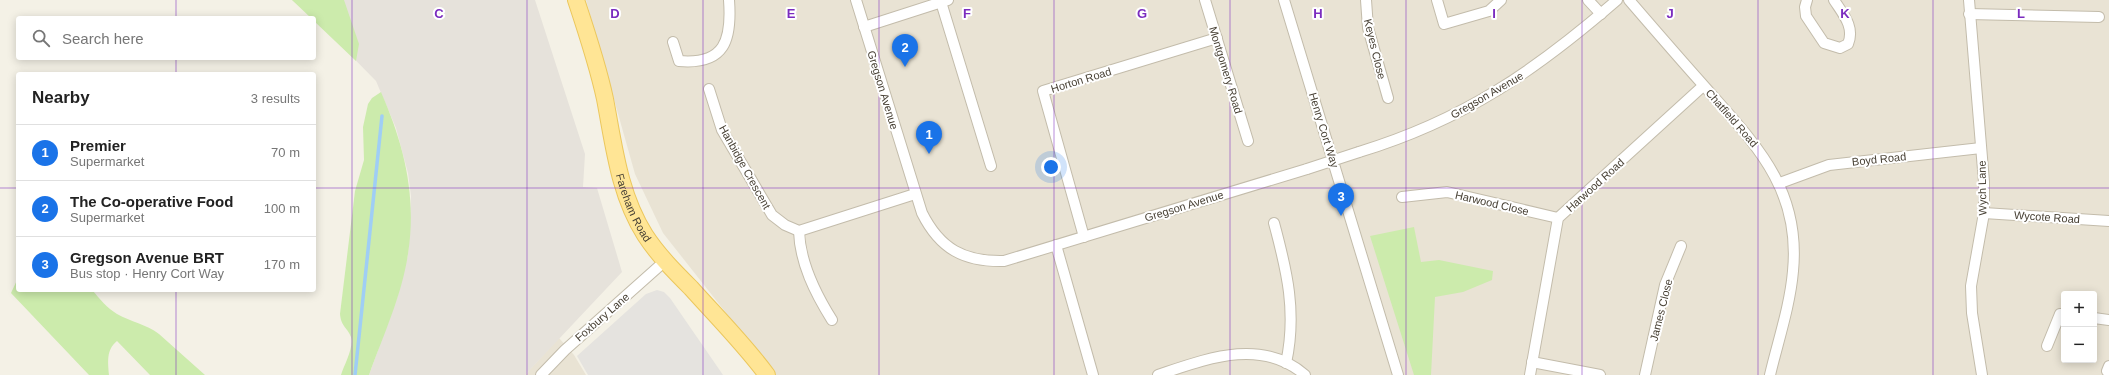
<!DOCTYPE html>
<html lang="en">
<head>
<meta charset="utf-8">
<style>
  body { margin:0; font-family:Helvetica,sans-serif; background:#f2f2f2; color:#222 }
  .controls { position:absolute; right:12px; bottom:12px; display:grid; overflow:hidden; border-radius:4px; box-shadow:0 2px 10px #0003 }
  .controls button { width:36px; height:36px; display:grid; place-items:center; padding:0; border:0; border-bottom:1px solid #e0e0e0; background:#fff; color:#222; font:20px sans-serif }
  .you { position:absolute; left:1051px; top:167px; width:14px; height:14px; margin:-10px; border:3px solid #fff; border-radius:50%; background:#1a73e8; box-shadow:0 0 0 6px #1a73e833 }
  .badge { display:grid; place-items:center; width:26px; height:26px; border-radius:50%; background:#1a73e8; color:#fff; font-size:13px; font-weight:700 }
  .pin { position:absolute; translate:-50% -33px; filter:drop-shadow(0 1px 2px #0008) }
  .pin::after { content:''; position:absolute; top:21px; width:14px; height:12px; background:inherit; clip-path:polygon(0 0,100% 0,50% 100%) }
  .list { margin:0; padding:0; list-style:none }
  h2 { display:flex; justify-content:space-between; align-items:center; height:52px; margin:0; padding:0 16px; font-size:17px }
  h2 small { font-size:13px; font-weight:400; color:#767676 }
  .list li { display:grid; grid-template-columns:26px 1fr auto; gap:12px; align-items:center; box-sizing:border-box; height:56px; padding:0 16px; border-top:1px solid #e0e0e0 }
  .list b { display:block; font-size:15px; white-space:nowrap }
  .list p { margin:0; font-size:13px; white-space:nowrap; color:#767676 }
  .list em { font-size:13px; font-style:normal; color:#767676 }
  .icon { flex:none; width:22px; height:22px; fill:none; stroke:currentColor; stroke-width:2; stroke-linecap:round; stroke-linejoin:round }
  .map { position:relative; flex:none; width:2109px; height:375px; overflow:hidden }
  .search { position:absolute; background:#fff; box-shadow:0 2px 10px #0003; left:16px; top:16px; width:300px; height:44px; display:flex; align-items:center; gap:10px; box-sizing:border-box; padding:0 14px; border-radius:4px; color:#767676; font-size:15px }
  .panel { position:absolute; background:#fff; box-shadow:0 2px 10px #0003; left:16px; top:72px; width:300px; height:220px; border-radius:4px }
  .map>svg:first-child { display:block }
  .residential { fill:#e9e3d4; fill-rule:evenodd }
  .industrial { fill:#e6e2db }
  .green { fill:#ccebac }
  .parking { fill:#e5e3df }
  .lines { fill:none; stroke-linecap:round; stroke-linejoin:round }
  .stream { stroke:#9fcef5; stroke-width:3.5 }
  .minor-casing { stroke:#c3bcab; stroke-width:12 }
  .primary-casing { stroke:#ebc75d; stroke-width:18 }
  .minor { stroke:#fff; stroke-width:10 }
  .primary { stroke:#ffe595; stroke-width:16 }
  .minor-bridge-casing { stroke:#c3bcab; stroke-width:12; stroke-linecap:butt }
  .minor-bridge { stroke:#fff; stroke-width:10 }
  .grid { fill:none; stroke:#7b2cbf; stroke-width:1; stroke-opacity:0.55 }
  .labels { text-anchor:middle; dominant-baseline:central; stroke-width:4; stroke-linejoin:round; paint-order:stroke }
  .street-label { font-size:11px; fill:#484135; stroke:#fff }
  .grid-label { font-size:13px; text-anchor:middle; font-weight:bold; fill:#7b2cbf; stroke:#fff; stroke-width:4; stroke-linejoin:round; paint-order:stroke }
</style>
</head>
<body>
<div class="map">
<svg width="2109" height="375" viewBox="0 0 2109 375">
  <rect width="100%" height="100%" fill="#f4f1e6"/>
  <!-- residential -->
  <g class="residential">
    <path d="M586 0H2109V375H775L663 233 635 174ZM2064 294H2094V360H2064Z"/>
    <polygon points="559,338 574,355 586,375 525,375"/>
  </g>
  <!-- industrial -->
  <polygon class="industrial" points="292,0 535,0 585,154 583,187 597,188 622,272 525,375 369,375 397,298 408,255 411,196 408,173 396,128 376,81 314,18"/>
  <!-- green -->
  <g class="green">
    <polygon points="292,0 344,0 359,44 356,61 314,21 314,18 311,18"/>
    <path d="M381 92C404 145 417 195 408 254 402 295 383 336 369 375H341C344 365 354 348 351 337 348 328 341 327 340 314L355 191 364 160 363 127 368 104 372 98Z"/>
    <polygon points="1414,227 1421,262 1439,260 1493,271 1492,280 1463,292 1435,297 1431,375 1414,375 1370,236"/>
    <path d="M18 278V290H92C100 299 107 308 117 314 131 322 146 324 159 334L205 375H150L117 341C106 350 108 362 109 375H89L11 293Z"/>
  </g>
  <!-- parking -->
  <polygon class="parking" points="657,290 664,292 670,298 723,375 588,375 577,356 646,294"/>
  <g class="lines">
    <!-- stream -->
    <polyline class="stream" points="355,375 382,116"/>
    <!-- minor casing -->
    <g class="minor-casing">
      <g id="minor">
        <path d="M856 0 922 213C940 249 964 262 1004 261L1307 169"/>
        <polyline points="1205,0 1248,141"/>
        <polyline points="1284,0 1398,375"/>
        <polyline points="1366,0 1368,28 1388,98"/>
        <polyline points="1437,0 1444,24 1489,11 1501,0"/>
        <polyline points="1588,0 1601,14"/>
        <path d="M1629 0C1654 29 1679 58 1705 87 1755 144 1801 188 1793 271 1790 306 1778 341 1770 375"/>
        <path d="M1807 0 1805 7 1806 16 1824 43 1840 48 1848 44C1855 27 1843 14 1834 0"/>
        <polyline points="1969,0 1984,182 1984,213 1971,286 1972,313 1982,375"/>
        <polyline points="941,2 991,166"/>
        <polyline points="1969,14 2099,17"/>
        <polyline points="864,27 948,0"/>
        <path d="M673 42 679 61C725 65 732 40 729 0"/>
        <polyline points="709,89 722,130 772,215 785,225 799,231 915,194"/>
        <path d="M1359 152C1464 120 1535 71 1617 0"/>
        <polyline points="1780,183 1829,165 1981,148"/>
        <polyline points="1402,197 1447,192 1558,218"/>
        <polyline points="1984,213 2109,221"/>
        <path d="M1274 223C1287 271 1297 313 1286 363"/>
        <path d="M799 231C800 263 815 293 832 320"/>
        <polyline points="1084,237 1043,91 1217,38"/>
        <polyline points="1056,245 1093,375"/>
        <polyline points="2094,318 2109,320"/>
        <polyline points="2047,346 2060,314 2064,314"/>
        <polyline points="1532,362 1600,375"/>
        <polyline points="2107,371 2109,366"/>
        <polyline points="541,375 565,350 665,261"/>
        <path d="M1158 375C1206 359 1261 337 1305 375"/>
        <polyline points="1530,375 1558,218 1703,86"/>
        <polyline points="1645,375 1665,285 1681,246"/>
      </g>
    </g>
    <!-- primary casing -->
    <g class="primary-casing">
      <g id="primary">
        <path id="s1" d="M576 0C587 33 598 66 605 99 614 146 619 194 645 235 658 255 675 272 691 288 717 317 744 344 767 375"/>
      </g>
    </g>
    <!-- minor -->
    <use href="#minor" class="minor"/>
    <!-- primary -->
    <use href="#primary" class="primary"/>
    <!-- minor-bridge casing -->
    <g class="minor-bridge-casing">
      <polyline id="minor-bridge" points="1307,169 1359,152"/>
    </g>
    <!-- minor-bridge -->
    <use href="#minor-bridge" class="minor-bridge"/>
  </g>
  <!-- grid -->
  <path class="grid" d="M176 0V18M352 0V375M527 0V375M703 0V375M879 0V375M1054 0V375M1230 0V375M1406 0V375M1582 0V375M1758 0V375M1933 0V375M176 58V74M0 188H18M314 188H2109M176 290V375"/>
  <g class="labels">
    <!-- street labels -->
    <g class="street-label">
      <text transform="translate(1375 49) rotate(76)">Keyes Close</text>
      <text transform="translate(1226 70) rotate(73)">Montgomery Road</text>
      <text transform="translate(1081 80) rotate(-17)">Horton Road</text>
      <text transform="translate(883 90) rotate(73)">Gregson Avenue</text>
      <text transform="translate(1487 95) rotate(-30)">Gregson Avenue</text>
      <text transform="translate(1732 118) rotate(49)">Chatfield Road</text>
      <text transform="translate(1324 130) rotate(73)">Henry Cort Way</text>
      <text transform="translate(1879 159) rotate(-6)">Boyd Road</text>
      <text transform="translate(745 167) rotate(61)">Hanbidge Crescent</text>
      <text transform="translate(1595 185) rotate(-42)">Harwood Road</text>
      <text transform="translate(1982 188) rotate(-91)">Wych Lane</text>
      <text transform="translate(1492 203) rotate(13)">Harwood Close</text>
      <text transform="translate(1184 206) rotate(-17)">Gregson Avenue</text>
      <text stroke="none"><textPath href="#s1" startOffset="216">Fareham Road</textPath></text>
      <text transform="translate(2047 217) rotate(4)">Wycote Road</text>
      <text transform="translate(1661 310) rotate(-76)">James Close</text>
      <text transform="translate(602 317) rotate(-41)">Foxbury Lane</text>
    </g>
  </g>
  <g class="grid-label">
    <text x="439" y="18">C</text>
    <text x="615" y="18">D</text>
    <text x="791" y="18">E</text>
    <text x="967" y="18">F</text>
    <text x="1142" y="18">G</text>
    <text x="1318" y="18">H</text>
    <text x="1494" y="18">I</text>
    <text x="1670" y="18">J</text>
    <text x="1845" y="18">K</text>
    <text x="2021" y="18">L</text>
  </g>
</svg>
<div class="controls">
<button>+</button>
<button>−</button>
</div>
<div class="you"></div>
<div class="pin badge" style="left:929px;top:154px">1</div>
<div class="pin badge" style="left:905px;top:67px">2</div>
<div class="pin badge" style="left:1341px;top:216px">3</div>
<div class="search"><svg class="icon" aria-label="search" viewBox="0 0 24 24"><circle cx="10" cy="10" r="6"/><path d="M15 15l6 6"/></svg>Search here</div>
<section class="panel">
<h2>Nearby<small>3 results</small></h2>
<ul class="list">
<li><span class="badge">1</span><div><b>Premier</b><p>Supermarket</p></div><em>70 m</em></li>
<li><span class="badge">2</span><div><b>The Co-operative Food</b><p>Supermarket</p></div><em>100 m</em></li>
<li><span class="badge">3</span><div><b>Gregson Avenue BRT</b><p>Bus stop · Henry Cort Way</p></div><em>170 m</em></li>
</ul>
</section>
</div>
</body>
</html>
